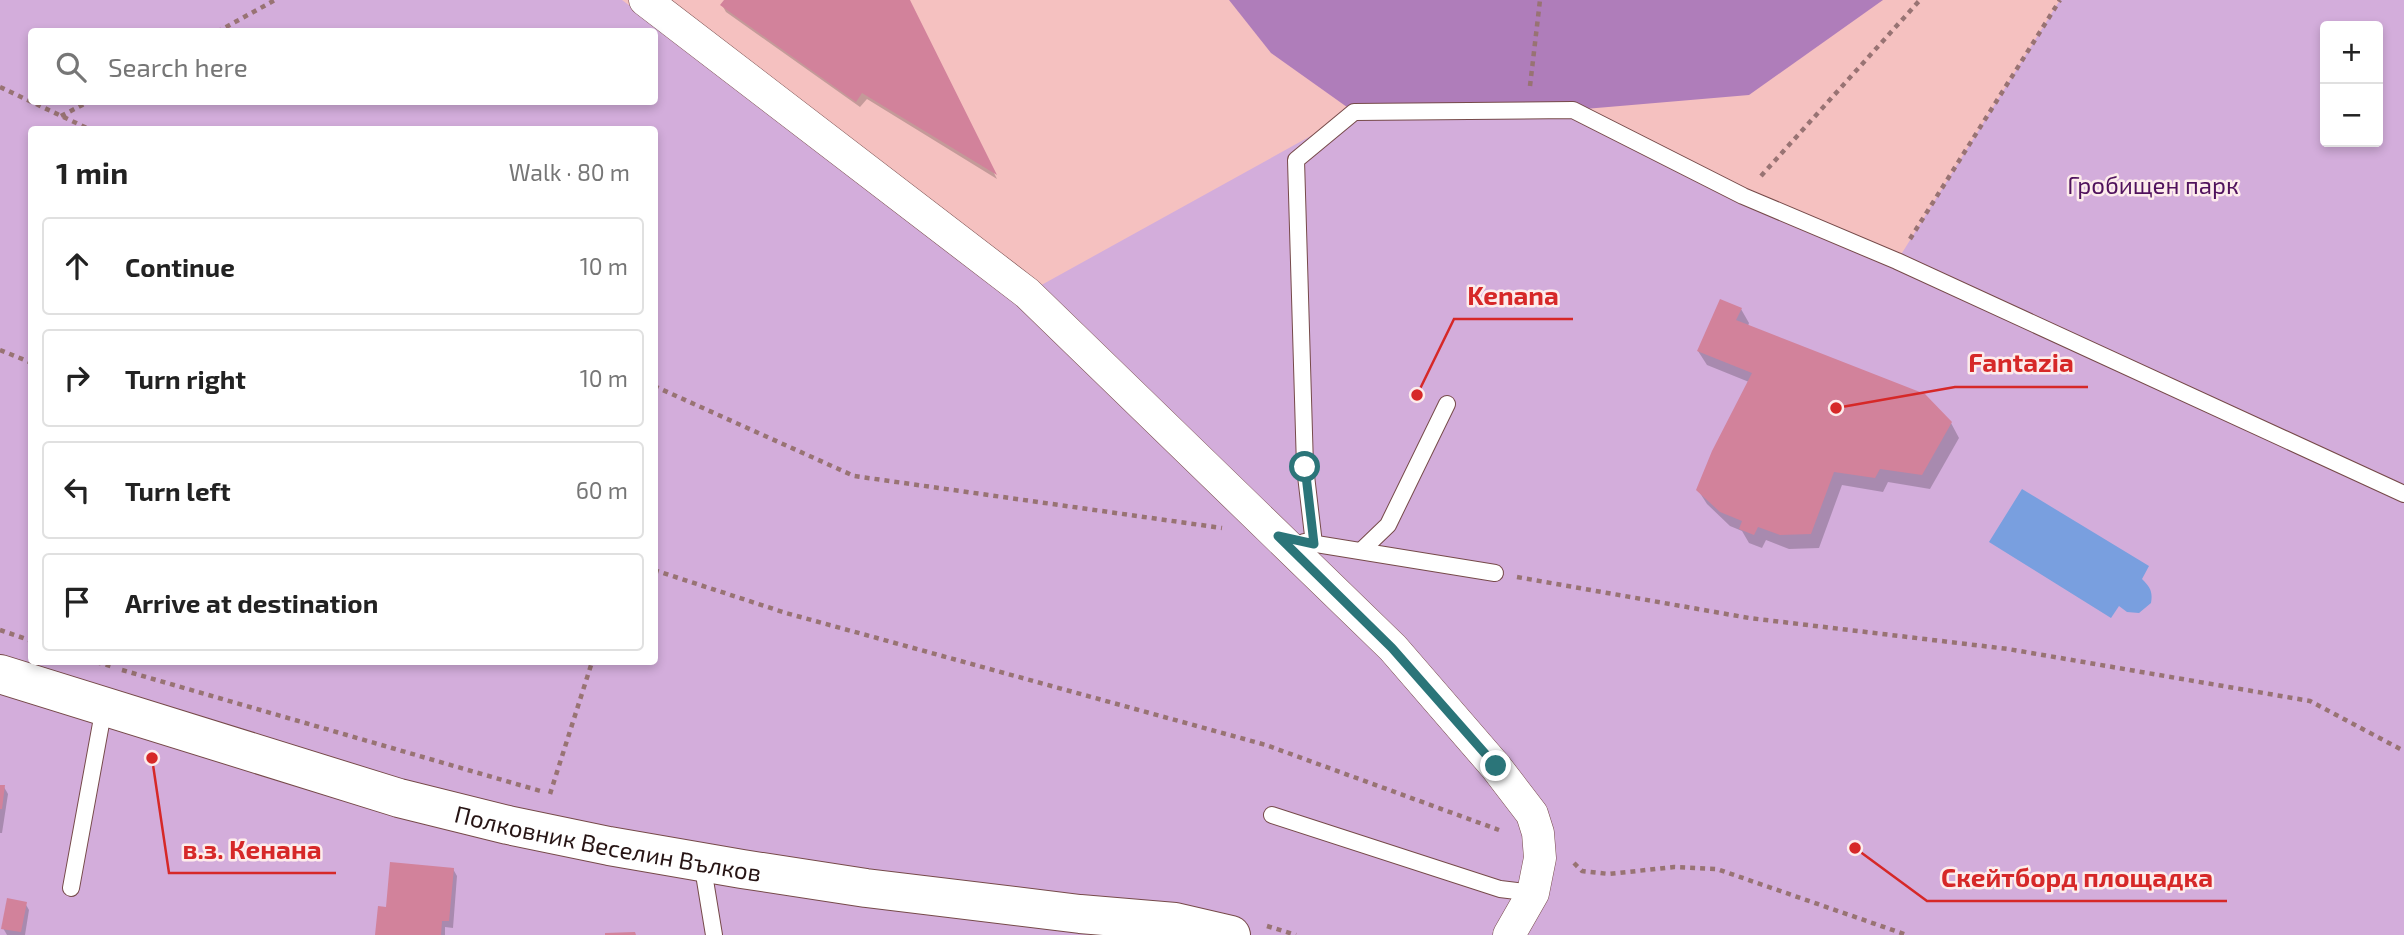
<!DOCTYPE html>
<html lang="en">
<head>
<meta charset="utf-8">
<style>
  body { margin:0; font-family:"Exo 2",sans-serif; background:#f2f2f2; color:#222 }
  .controls { position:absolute; right:21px; top:21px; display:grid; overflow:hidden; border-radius:7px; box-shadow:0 4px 10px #0003 }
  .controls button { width:63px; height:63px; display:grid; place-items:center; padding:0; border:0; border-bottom:2px solid #e0e0e0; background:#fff; color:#222; font:35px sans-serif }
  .stop { position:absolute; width:21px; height:21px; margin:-16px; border:5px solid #2b7579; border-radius:50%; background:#fff }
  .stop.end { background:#2b7579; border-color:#fff; box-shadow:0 2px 7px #0008 }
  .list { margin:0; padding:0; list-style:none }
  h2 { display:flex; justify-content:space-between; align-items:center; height:91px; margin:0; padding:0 28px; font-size:30px }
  h2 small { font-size:23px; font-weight:400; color:#767676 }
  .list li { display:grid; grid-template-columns:46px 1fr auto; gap:21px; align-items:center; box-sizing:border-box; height:98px; margin:0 14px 14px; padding:0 14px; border:2px solid #e0e0e0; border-radius:7px }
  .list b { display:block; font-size:26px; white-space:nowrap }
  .list em { font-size:23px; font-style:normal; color:#767676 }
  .icon { flex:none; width:38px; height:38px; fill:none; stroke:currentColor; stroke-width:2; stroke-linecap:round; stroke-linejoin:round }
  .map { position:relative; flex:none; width:2404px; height:935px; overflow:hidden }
  .search { position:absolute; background:#fff; box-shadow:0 4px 10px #0003; left:28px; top:28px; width:630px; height:77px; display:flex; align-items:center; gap:18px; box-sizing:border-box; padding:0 24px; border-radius:7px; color:#767676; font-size:26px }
  .panel { position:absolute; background:#fff; box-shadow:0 4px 10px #0003; left:28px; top:126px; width:630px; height:539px; border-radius:7px }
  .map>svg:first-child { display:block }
  .green { fill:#d3addb; fill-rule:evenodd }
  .forest { fill:#af7dba }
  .water { fill:#799fdf }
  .shadow { fill:#0003 }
  .building { fill:#d2829b }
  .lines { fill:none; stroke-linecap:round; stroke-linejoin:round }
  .lane-casing { stroke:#764a49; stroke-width:18 }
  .street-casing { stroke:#764a49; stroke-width:33 }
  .secondary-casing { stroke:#764a49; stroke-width:40 }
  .path { stroke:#987373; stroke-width:4.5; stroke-dasharray:5 5; stroke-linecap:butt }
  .lane { stroke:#fff; stroke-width:16 }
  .street { stroke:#fff; stroke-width:32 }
  .secondary { stroke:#fff; stroke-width:38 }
  .route { stroke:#2b7579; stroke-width:9 }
  .labels { text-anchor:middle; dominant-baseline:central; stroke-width:5; stroke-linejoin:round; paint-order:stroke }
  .park-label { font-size:24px; fill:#50125d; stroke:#fdecec }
  .street-label { font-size:24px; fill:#261414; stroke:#fdecec }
  .leader { fill:none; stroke:#d62828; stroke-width:2.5 }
  .callout-dot { fill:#d62828; stroke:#fdecec; stroke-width:2.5 }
  .callout-label { font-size:26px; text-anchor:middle; font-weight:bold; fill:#d62828; stroke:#fdecec; stroke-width:5; stroke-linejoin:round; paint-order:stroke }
</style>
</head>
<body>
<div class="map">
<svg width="2404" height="935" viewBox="0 0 2404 935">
  <rect width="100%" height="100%" fill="#f5c1c0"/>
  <!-- green -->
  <g class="green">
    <path d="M0 0H622L808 138 1027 293 1354 112 1573 110 2404 497V935H0ZM32 32H654V102H32ZM32 130H654V662H32Z"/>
    <path d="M2060 0H2404V493L1897 261ZM2325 26H2378V142H2325Z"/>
  </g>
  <!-- forest -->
  <polygon class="forest" points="1229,0 1883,0 1749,95 1573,110 1354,112 1271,53"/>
  <!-- water -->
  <path class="water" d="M2022 489 2149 566 2142 579C2150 587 2153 591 2151 603L2139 613 2127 612 2119 606 2111 618 1989 542Z"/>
  <!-- shadow -->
  <g class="shadow">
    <polygon points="726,0 908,0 997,179 867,99 860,107 726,12 722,5"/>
    <polygon points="1741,309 1749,323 1748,326 1951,423 1959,438 1930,489 1888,482 1883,492 1842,485 1819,548 1789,549 1766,540 1762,548 1749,543 1742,531 1730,526 1707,504 1698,490 1749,382 1707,365 1698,351"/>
    <polygon points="0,787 4,787 8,794 2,833 0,833"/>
    <polygon points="453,869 457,876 453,928 445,927 445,935 377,935 388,908"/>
    <polygon points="25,903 29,910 25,935 7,935 3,928"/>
  </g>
  <!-- building -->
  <g class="building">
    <polygon points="724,0 910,0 997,175 862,93 856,102 720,5"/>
    <polygon points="1720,299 1742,308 1736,320 1925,394 1952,422 1922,475 1880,469 1875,478 1834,472 1811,534 1780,535 1758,527 1754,535 1739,529 1742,521 1720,512 1696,490 1712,451 1752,373 1697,351"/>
    <polygon points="0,785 5,785 2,809 0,809"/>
    <polygon points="390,862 454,868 449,921 442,921 441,935 375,935 378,906 386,907"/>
    <polygon points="7,898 27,902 21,932 1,929"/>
    <polygon points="635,932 636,935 605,935 605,933"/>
  </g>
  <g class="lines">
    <!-- lane casing -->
    <g class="lane-casing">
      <g id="lane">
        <polyline points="1304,542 1495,573"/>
        <polyline points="1314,544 1305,467 1296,160 1354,112 1573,110 1743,196 1897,261 2404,494"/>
        <polyline points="1361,551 1388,525 1447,404"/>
        <polyline points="1272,815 1500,889 1533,893"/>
        <polyline points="702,862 714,935"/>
        <polyline points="71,888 104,707"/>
      </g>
    </g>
    <!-- street casing -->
    <g class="street-casing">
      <polyline id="street" points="645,0 1027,293 1393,648 1496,767 1532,814 1538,833 1540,858 1533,893 1509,935"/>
    </g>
    <!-- secondary casing -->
    <g class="secondary-casing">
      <g id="secondary">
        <path id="s1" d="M0 674 399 798 508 825 609 846 742 869 866 888 1080 914 1175 922 1231 935"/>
      </g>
    </g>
    <!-- path -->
    <g class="path">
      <polyline points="217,32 275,0"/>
      <polyline points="1530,86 1540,0"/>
      <polyline points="0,87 91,130"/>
      <polyline points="61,116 88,102"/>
      <polyline points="1761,176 1920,0"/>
      <polyline points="1910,239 2060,0"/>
      <polyline points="0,350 32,363"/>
      <polyline points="654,386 854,476 1222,528"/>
      <polyline points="654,570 786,613 1266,745 1499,830"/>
      <polyline points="1517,577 1749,618 2008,649 2310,701 2404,751"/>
      <polyline points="0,630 32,641"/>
      <polyline points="96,662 114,667"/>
      <polyline points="122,670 544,792"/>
      <polyline points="550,794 592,662"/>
      <polyline points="1574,863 1582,871 1609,874 1674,867 1717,869 1907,935"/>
      <polyline points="1267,926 1296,935"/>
    </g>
    <!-- lane -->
    <use href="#lane" class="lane"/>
    <!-- street -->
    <use href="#street" class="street"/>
    <!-- secondary -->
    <use href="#secondary" class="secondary"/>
  </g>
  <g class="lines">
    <!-- route -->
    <polyline class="route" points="1305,467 1314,544 1278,536 1392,648 1496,766"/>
  </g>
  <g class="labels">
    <!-- park labels -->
    <g class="park-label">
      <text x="2153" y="184">Гробищен парк</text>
    </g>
    <!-- street labels -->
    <g class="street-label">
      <text stroke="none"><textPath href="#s1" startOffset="632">Полковник Веселин Вълков</textPath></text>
    </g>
  </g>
  <!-- callouts -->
  <path class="leader" d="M1417 395L1454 319H1573M1836 408L1955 387H2088M152 758L169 873H336M1855 848L1927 901H2227"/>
  <g class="callout-dot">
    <circle cx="1417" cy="395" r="7"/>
    <circle cx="1836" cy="408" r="7"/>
    <circle cx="152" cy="758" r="7"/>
    <circle cx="1855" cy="848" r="7"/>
  </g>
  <g class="callout-label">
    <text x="1513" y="305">Kenana</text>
    <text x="2021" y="372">Fantazia</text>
    <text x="252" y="859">в.з. Кенана</text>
    <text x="2077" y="887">Скейтборд площадка</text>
  </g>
</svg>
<div class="controls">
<button>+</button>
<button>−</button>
</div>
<div class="stop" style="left:1305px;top:467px"></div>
<div class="stop end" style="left:1496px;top:766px"></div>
<div class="search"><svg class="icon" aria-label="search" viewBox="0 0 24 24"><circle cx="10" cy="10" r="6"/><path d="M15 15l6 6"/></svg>Search here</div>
<section class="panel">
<h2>1 min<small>Walk · 80 m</small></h2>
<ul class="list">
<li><svg class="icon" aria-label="ahead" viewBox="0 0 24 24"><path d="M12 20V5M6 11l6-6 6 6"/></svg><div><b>Continue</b></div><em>10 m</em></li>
<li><svg class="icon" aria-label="right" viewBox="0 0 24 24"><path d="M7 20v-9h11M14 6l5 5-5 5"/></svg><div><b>Turn right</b></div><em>10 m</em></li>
<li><svg class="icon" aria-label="left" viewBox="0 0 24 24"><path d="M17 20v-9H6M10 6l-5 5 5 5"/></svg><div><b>Turn left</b></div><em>60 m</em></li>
<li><svg class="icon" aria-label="arrive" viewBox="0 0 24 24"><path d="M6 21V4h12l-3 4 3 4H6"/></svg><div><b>Arrive at destination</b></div></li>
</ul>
</section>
</div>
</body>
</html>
